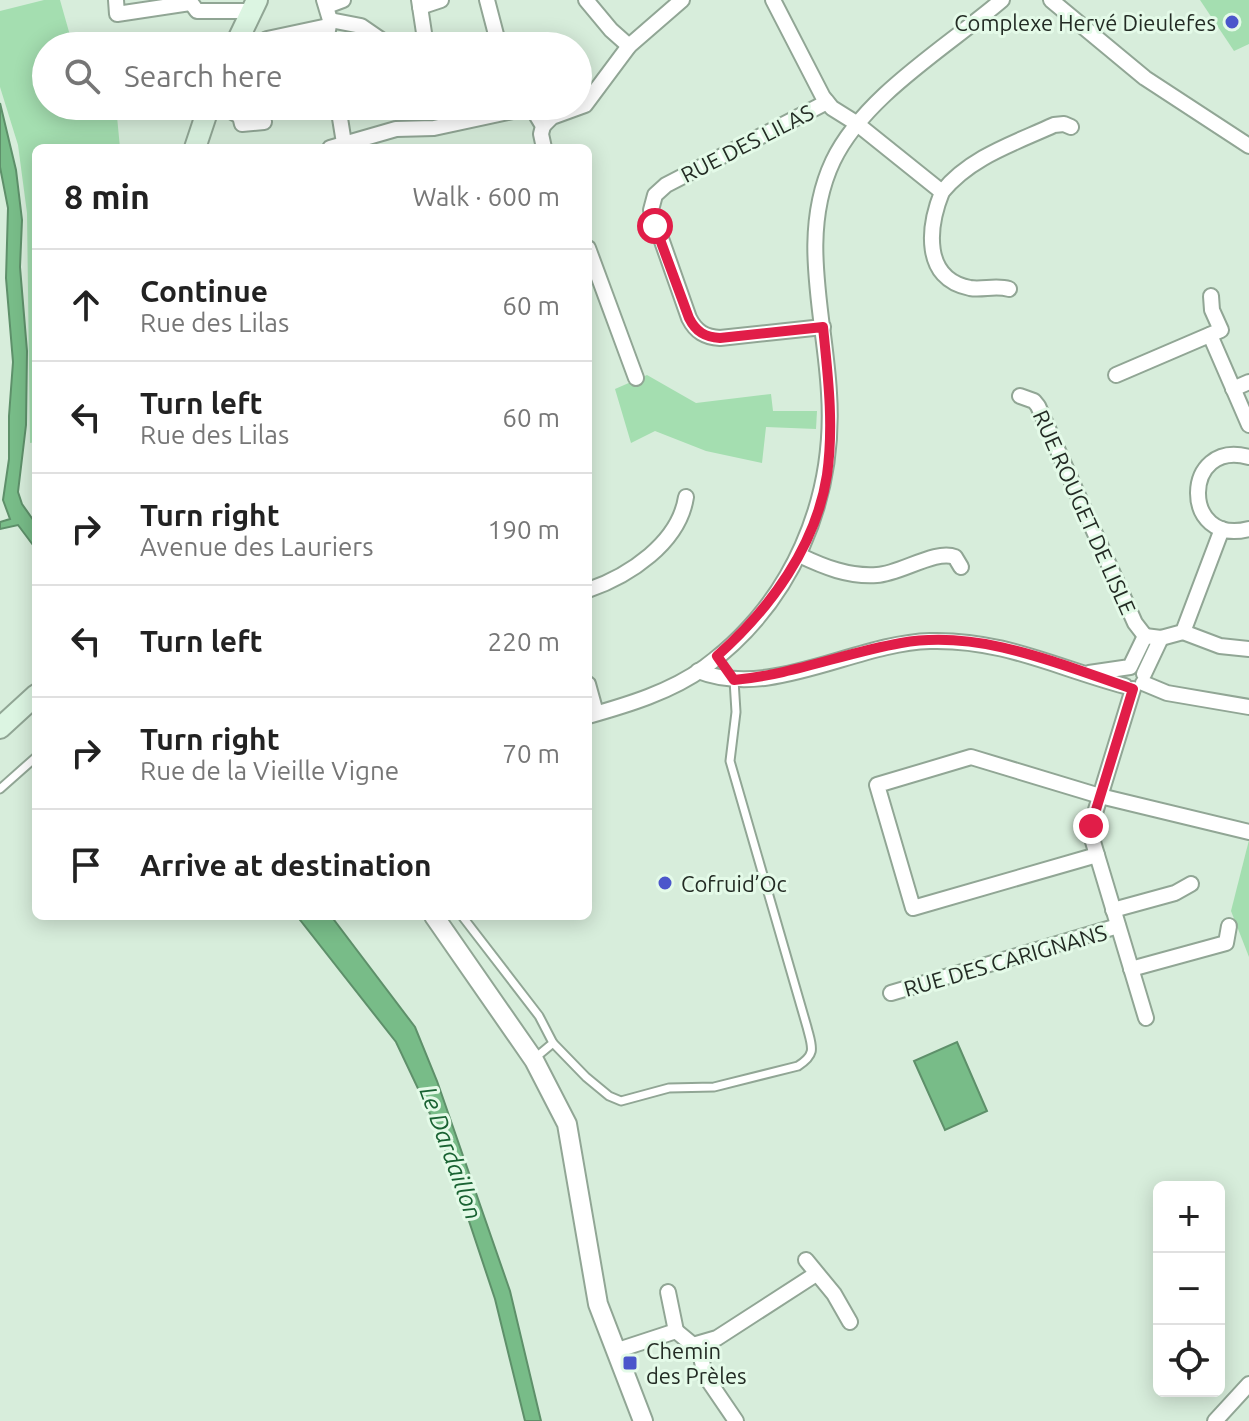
<!DOCTYPE html>
<html lang="en">
<head>
<meta charset="utf-8">
<style>
  body { margin:0; font-family:Ubuntu,sans-serif; background:#f6f6f6; color:#222 }
  .controls { position:absolute; right:24px; bottom:24px; display:grid; overflow:hidden; border-radius:12px; box-shadow:0 4px 20px #0003 }
  .controls button { width:72px; height:72px; display:grid; place-items:center; padding:0; border:0; border-bottom:2px solid #e0e0e0; background:#fff; color:#222; font:40px sans-serif }
  .stop { position:absolute; width:24px; height:24px; margin:-18px; border:6px solid #e11d48; border-radius:50%; background:#fff }
  .stop.end { background:#e11d48; border-color:#fff; box-shadow:0 2px 8px #0008 }
  .list { margin:0; padding:0; list-style:none }
  h2 { display:flex; justify-content:space-between; align-items:center; height:104px; margin:0; padding:0 32px; font-size:34px }
  h2 small { font-size:26px; font-weight:400; color:#767676 }
  .list li { display:grid; grid-template-columns:52px 1fr auto; gap:24px; align-items:center; box-sizing:border-box; height:112px; padding:0 32px; border-top:2px solid #e0e0e0 }
  .list b { display:block; font-size:30px; white-space:nowrap }
  .list p { margin:0; font-size:26px; white-space:nowrap; color:#767676 }
  .list em { font-size:26px; font-style:normal; color:#767676 }
  .icon { flex:none; width:44px; height:44px; fill:none; stroke:currentColor; stroke-width:2; stroke-linecap:round; stroke-linejoin:round }
  .map { position:relative; flex:none; width:1249px; height:1421px; overflow:hidden }
  .search { position:absolute; background:#fff; box-shadow:0 4px 20px #0003; left:32px; top:32px; width:560px; height:88px; display:flex; align-items:center; gap:20px; box-sizing:border-box; padding:0 28px; border-radius:44px; color:#767676; font-size:30px }
  .panel { position:absolute; background:#fff; box-shadow:0 4px 20px #0003; left:32px; top:144px; width:560px; height:776px; border-radius:12px }
  .map>svg:first-child { display:block }
  .green { fill:#a4deb0 }
  .water { fill:#78bc88; stroke:#5e906a; stroke-width:2 }
  .lines { fill:none; stroke-linecap:round; stroke-linejoin:round }
  .service-casing { stroke:#91a695; stroke-width:11 }
  .minor-casing { stroke:#91a695; stroke-width:18 }
  .tertiary-casing { stroke:#91a695; stroke-width:22 }
  .secondary-casing { stroke:#91a695; stroke-width:24 }
  .service { stroke:#fff; stroke-width:7 }
  .minor { stroke:#fff; stroke-width:14 }
  .tertiary { stroke:#fff; stroke-width:18 }
  .secondary { stroke:#dcf5e2; stroke-width:20 }
  .route { stroke:#e11d48; stroke-width:10 }
  .poi-dot { fill:#4b56cb; stroke:#e4fae8; stroke-width:3 }
  .labels { text-anchor:middle; dominant-baseline:central; stroke-width:6; stroke-linejoin:round; paint-order:stroke }
  .poi-label { font-size:22px; fill:#232b24; stroke:#e4fae8; text-anchor:start }
  .street-label { font-size:22px; fill:#232b24; stroke:#e4fae8 }
  .water-label { font-size:24px; font-style:italic; fill:#196232; stroke:#e4fae8 }
</style>
</head>
<body>
<div class="map">
<svg width="1249" height="1421" viewBox="0 0 1249 1421">
  <rect width="100%" height="100%" fill="#d7eddb"/>
  <!-- green -->
  <g class="green">
    <polygon points="44,0 60,0 73,46 46,46 46,106 116,106 120,148 36,148 36,442 30,443 27,213 18,145 0,87 0,11"/>
    <polygon points="1200,0 1249,0 1249,44 1234,51"/>
    <polygon points="647,375 696,403 771,394 773,411 817,411 816,429 766,427 762,463 706,451 655,431 631,443 615,389"/>
    <polygon points="1249,840 1249,957 1231,911"/>
  </g>
  <!-- water -->
  <g class="water">
    <polygon points="0,103 16,170 22,220 20,267 27,351 26,425 18,492 22,504 36,524 36,549 18,525 0,529 0,522 10,519 3,500 9,459 9,416 13,362 6,278 8,208 0,167"/>
    <polygon points="297,916 331,916 415,1027 437,1081 510,1291 541,1421 525,1421 495,1299 441,1137 396,1042"/>
    <polygon points="957,1042 987,1111 945,1130 914,1061"/>
  </g>
  <g class="lines">
    <!-- service casing -->
    <g class="service-casing">
      <g id="service">
        <polyline points="0,789 36,757"/>
        <polyline points="462,916 539,1016 553,1043 535,1058"/>
        <path d="M553 1043 586 1077 609 1096 621 1101 669 1088 714 1087 798 1066C817 1054 812 1047 807 1027L730 761 736 712 734 680"/>
      </g>
    </g>
    <!-- minor casing -->
    <g class="minor-casing">
      <g id="minor">
        <polyline points="116,0 117,14 190,3"/>
        <polyline points="189,0 197,11 251,11"/>
        <polyline points="324,0 330,20 325,46"/>
        <polyline points="419,0 426,46"/>
        <polyline points="487,0 499,46"/>
        <polyline points="586,0 611,30 629,46"/>
        <path d="M773 0 823 97 832 108 856 123 942 192C928 227 922 279 970 288 983 290 996 285 1009 289"/>
        <polyline points="1051,0 1145,78 1249,146"/>
        <polyline points="327,6 343,0"/>
        <polyline points="420,7 441,0"/>
        <polyline points="330,20 361,26 390,46"/>
        <polyline points="267,39 328,26"/>
        <polyline points="338,106 344,143"/>
        <polyline points="531,106 543,126 541,134 544,148"/>
        <polyline points="207,109 227,109 240,116 242,124 264,122"/>
        <polyline points="543,126 552,117 585,105 629,46 682,0"/>
        <polyline points="330,148 396,129 434,128 513,111"/>
        <path d="M942 192C970 157 1015 143 1054 125L1064 124 1071 127"/>
        <polyline points="588,248 636,378"/>
        <path d="M823 327 720 338C705 337 696 332 689 318L651 210 655 195 666 185 827 102"/>
        <polyline points="1210,335 1249,425"/>
        <polyline points="1116,375 1221,330 1212,310 1211,296"/>
        <polyline points="1233,389 1249,382"/>
        <polyline points="1020,396 1034,401 1038,406 1135,623 1145,636"/>
        <path d="M1249 457C1182 438 1180 547 1249 529"/>
        <path d="M799 555C824 567 849 577 877 575 900 574 936 549 955 557L961 567"/>
        <path d="M588 590C629 576 679 543 686 497"/>
        <polyline points="1183,632 1220,646 1249,649"/>
        <polyline points="1145,636 1161,638 1183,632 1222,529"/>
        <path d="M698 671C771 700 855 643 930 641 1003 639 1057 668 1125 686"/>
        <polyline points="1089,673 1130,667 1145,636"/>
        <polyline points="1144,674 1161,638"/>
        <polyline points="1143,683 1167,693 1249,707"/>
        <polyline points="588,684 596,713"/>
        <polyline points="1133,689 1091,826 1091,835 1146,1018"/>
        <path d="M588 716C627 705 671 692 705 667 792 603 836 500 829 393 825 316 798 235 833 161 864 96 947 47 1002 0"/>
        <polyline points="1097,855 913,908 877,785 971,757 1100,796 1249,832"/>
        <polyline points="1113,910 1175,893 1191,884"/>
        <polyline points="1131,969 1226,943 1229,926"/>
        <polyline points="891,993 1118,926"/>
        <polyline points="806,1260 834,1294 850,1322"/>
        <polyline points="668,1292 676,1331"/>
        <polyline points="676,1331 693,1345 701,1358 706,1377 736,1421"/>
        <polyline points="693,1345 717,1338 816,1274"/>
        <polyline points="615,1351 676,1331"/>
        <polyline points="1215,1421 1249,1384"/>
      </g>
    </g>
    <!-- tertiary casing -->
    <g class="tertiary-casing">
      <polyline id="tertiary" points="434,916 534,1060 567,1124 598,1304 643,1421"/>
    </g>
    <!-- secondary casing -->
    <g class="secondary-casing">
      <g id="secondary">
        <polyline points="235,46 257,0"/>
        <polyline points="195,148 209,106"/>
        <polyline points="0,728 36,695"/>
      </g>
    </g>
    <!-- service -->
    <use href="#service" class="service"/>
    <!-- minor -->
    <use href="#minor" class="minor"/>
    <!-- tertiary -->
    <use href="#tertiary" class="tertiary"/>
    <!-- secondary -->
    <use href="#secondary" class="secondary"/>
  </g>
  <g class="lines">
    <!-- route -->
    <path class="route" d="M655 226 689 318C696 332 705 337 720 338L823 327C828 376 834 425 827 475 816 546 770 609 717 656L734 680C791 675 844 653 901 643 980 629 1059 664 1133 689L1091 826"/>
  </g>
  <!-- markers -->
  <g class="poi-dot">
    <circle cx="1232" cy="22" r="8"/>
    <circle cx="665" cy="883" r="8"/>
    <rect x="622" y="1355" width="16" height="16" rx="4"/>
  </g>
  <g class="labels">
    <!-- poi labels -->
    <g class="poi-label">
      <text x="1216" y="22" text-anchor="end">Complexe Hervé Dieulefes</text>
      <text x="681" y="883">Cofruid’Oc</text>
      <text x="646" y="1350">Chemin<tspan x="646" dy="25">des Prèles</tspan></text>
    </g>
    <!-- street labels -->
    <g class="street-label">
      <text transform="translate(747 143) rotate(-27)">RUE DES LILAS</text>
      <text transform="translate(1085 512) rotate(66)">RUE ROUGET DE LISLE</text>
      <text transform="translate(1005 960) rotate(-16)">RUE DES CARIGNANS</text>
    </g>
    <!-- water labels -->
    <g class="water-label">
      <text transform="translate(451 1153) rotate(70)">Le Dardaillon</text>
    </g>
  </g>
</svg>
<div class="controls">
<button>+</button>
<button>−</button>
<button><svg class="icon" aria-label="locate" viewBox="0 0 24 24"><circle cx="12" cy="12" r="6"/><path d="M12 2v4M12 18v4M2 12h4M18 12h4"/></svg></button>
</div>
<div class="stop" style="left:655px;top:226px"></div>
<div class="stop end" style="left:1091px;top:826px"></div>
<div class="search"><svg class="icon" aria-label="search" viewBox="0 0 24 24"><circle cx="10" cy="10" r="6"/><path d="M15 15l6 6"/></svg>Search here</div>
<section class="panel">
<h2>8 min<small>Walk · 600 m</small></h2>
<ul class="list">
<li><svg class="icon" aria-label="ahead" viewBox="0 0 24 24"><path d="M12 20V5M6 11l6-6 6 6"/></svg><div><b>Continue</b><p>Rue des Lilas</p></div><em>60 m</em></li>
<li><svg class="icon" aria-label="left" viewBox="0 0 24 24"><path d="M17 20v-9H6M10 6l-5 5 5 5"/></svg><div><b>Turn left</b><p>Rue des Lilas</p></div><em>60 m</em></li>
<li><svg class="icon" aria-label="right" viewBox="0 0 24 24"><path d="M7 20v-9h11M14 6l5 5-5 5"/></svg><div><b>Turn right</b><p>Avenue des Lauriers</p></div><em>190 m</em></li>
<li><svg class="icon" aria-label="left" viewBox="0 0 24 24"><path d="M17 20v-9H6M10 6l-5 5 5 5"/></svg><div><b>Turn left</b></div><em>220 m</em></li>
<li><svg class="icon" aria-label="right" viewBox="0 0 24 24"><path d="M7 20v-9h11M14 6l5 5-5 5"/></svg><div><b>Turn right</b><p>Rue de la Vieille Vigne</p></div><em>70 m</em></li>
<li><svg class="icon" aria-label="arrive" viewBox="0 0 24 24"><path d="M6 21V4h12l-3 4 3 4H6"/></svg><div><b>Arrive at destination</b></div></li>
</ul>
</section>
</div>
</body>
</html>
